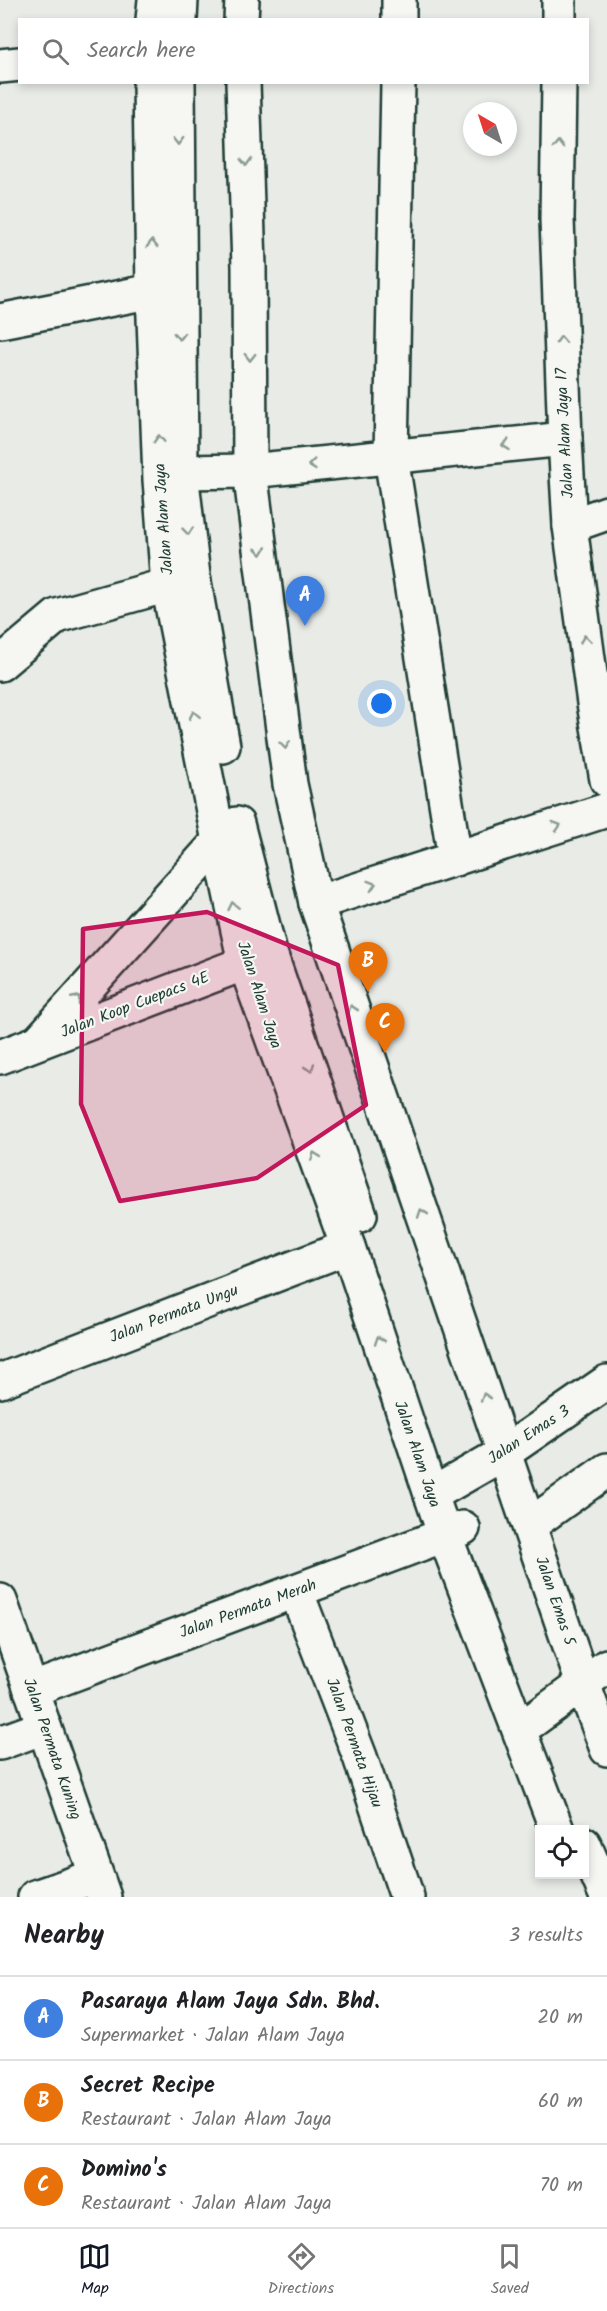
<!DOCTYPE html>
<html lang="en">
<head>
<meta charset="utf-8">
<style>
  body { margin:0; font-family:Kalam,sans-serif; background:#f2f2f2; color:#202124 }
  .controls { position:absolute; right:18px; bottom:18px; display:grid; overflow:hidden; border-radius:0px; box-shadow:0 3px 9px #0003 }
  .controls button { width:54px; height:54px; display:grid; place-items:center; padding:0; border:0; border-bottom:2px solid #e0e0e0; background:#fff; color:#202124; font:30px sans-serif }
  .compass { position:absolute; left:463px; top:102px; width:54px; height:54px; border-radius:50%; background:#fff; box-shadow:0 3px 9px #0003; rotate:321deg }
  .you { position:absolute; left:382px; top:704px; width:21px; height:21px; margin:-15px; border:4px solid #fff; border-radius:50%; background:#1a73e8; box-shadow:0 0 0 9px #1a73e833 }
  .badge { display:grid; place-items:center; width:39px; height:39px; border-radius:50%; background:#111827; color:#fff; font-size:20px; font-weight:700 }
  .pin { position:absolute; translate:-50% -50px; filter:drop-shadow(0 2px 3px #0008) }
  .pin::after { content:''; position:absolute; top:32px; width:21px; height:18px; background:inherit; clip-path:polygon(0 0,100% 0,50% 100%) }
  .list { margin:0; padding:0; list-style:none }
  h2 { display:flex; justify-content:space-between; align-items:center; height:78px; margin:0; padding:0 24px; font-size:26px }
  h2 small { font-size:20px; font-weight:400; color:#757577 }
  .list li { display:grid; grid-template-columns:39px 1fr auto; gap:18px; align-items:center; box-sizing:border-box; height:84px; padding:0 24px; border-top:2px solid #e0e0e0 }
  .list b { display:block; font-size:22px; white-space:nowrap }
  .list p { margin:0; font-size:20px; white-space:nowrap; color:#757577 }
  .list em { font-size:20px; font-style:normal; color:#757577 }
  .icon { flex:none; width:33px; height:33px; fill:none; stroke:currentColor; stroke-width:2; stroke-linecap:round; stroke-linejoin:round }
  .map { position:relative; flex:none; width:607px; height:1897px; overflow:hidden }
  .search { position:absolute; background:#fff; box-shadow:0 3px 9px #0003; left:18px; right:18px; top:18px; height:66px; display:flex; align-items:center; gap:15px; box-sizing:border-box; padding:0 21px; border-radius:0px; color:#757577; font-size:22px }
  .sheet { height:330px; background:#fff }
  nav { display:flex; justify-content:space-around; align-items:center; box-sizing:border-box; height:84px; border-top:2px solid #e0e0e0; background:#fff; font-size:16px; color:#757577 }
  nav a { display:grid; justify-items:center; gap:3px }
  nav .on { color:#111827 }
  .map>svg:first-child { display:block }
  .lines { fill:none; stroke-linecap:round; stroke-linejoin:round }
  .minor-casing { stroke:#1f3d34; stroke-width:38 }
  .minor { stroke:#f6f6f2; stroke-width:33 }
  .oneway { stroke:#8a9a93 }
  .marked { fill:#c2185b; fill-opacity:0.2; stroke:#c2185b; stroke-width:4.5; stroke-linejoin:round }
  .labels { text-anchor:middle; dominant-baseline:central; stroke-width:4.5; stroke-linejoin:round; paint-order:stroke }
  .street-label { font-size:16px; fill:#1f3d34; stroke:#f6f6f2 }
</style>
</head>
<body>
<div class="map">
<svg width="607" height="1897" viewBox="0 0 607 1897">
  <rect width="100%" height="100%" fill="#e9ebe7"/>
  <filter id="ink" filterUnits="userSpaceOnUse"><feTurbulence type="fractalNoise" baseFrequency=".0167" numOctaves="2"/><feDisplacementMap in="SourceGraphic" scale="12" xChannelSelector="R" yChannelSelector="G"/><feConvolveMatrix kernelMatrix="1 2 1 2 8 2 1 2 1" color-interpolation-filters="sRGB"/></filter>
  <g filter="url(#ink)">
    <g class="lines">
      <!-- minor casing -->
      <g class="minor-casing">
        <g id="minor">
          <polyline points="153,20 155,0"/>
          <polyline points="180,20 181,0"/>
          <polyline points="241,20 242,0"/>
          <polyline points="399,20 399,0"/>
          <polyline points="559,20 559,0"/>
          <polyline points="0,66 20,64"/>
          <polyline points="150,82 153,291 160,480 168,585 219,841 245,963 348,1247 445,1536 557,1830"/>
          <polyline points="178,82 181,472 193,576 223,746"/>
          <polyline points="243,82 249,267 250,471 290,784 316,903 583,1684 607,1749"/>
          <polyline points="398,82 391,457 455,859"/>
          <polyline points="559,82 557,219 565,439 570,526 594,703 607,780"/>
          <polyline points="0,321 153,291"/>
          <polyline points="181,472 250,471 565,439"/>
          <polyline points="570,526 607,513"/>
          <polyline points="0,664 57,616 168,585"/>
          <polyline points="237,824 270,953 360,1215"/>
          <polyline points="316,903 607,810"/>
          <polyline points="41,1039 219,841"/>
          <polyline points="0,1057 266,955"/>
          <polyline points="0,1381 348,1247"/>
          <polyline points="431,1495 504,1453 607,1382"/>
          <polyline points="530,1525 607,1470"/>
          <polyline points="296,1591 360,1757 407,1897"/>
          <polyline points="0,1601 104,1897"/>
          <polyline points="31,1690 463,1528"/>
          <polyline points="532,1721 607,1666"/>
          <polyline points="0,1743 44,1727"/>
          <polyline points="584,1844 607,1897"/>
          <polyline points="35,1897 96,1876"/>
        </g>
      </g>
      <!-- minor -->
      <use href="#minor" class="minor"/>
    </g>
    <!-- one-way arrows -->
    <defs><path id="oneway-chevron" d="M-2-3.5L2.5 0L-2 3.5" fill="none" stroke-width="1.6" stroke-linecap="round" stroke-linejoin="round" transform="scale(1.5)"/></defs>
    <g class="oneway">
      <use href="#oneway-chevron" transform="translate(178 141) rotate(90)"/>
      <use href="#oneway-chevron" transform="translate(558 145) rotate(-89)"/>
      <use href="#oneway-chevron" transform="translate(246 162) rotate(88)"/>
      <use href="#oneway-chevron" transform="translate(152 244) rotate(-91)"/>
      <use href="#oneway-chevron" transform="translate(179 336) rotate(89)"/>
      <use href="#oneway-chevron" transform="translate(561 340) rotate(-92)"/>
      <use href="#oneway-chevron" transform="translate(250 357) rotate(90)"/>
      <use href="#oneway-chevron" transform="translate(159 439) rotate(-92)"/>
      <use href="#oneway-chevron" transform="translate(506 445) rotate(174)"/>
      <use href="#oneway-chevron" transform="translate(312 465) rotate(174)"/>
      <use href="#oneway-chevron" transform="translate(188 531) rotate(84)"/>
      <use href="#oneway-chevron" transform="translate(261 551) rotate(83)"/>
      <use href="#oneway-chevron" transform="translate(585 639) rotate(-98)"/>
      <use href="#oneway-chevron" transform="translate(194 715) rotate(-101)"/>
      <use href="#oneway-chevron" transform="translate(285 745) rotate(83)"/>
      <use href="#oneway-chevron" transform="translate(557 826) rotate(-18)"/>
      <use href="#oneway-chevron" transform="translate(372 885) rotate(-18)"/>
      <use href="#oneway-chevron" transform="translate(233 906) rotate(-102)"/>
      <use href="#oneway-chevron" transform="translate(77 999) rotate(-48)"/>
      <use href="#oneway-chevron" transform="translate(352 1009) rotate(-109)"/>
      <use href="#oneway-chevron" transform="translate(310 1068) rotate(71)"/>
      <use href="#oneway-chevron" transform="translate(315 1156) rotate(-110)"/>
      <use href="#oneway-chevron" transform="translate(422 1213) rotate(-109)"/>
      <use href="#oneway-chevron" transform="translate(379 1340) rotate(-109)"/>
      <use href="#oneway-chevron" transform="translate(485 1397) rotate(-109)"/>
    </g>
  </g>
  <!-- marked area -->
  <path class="marked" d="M207 912 338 965 366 1105 257 1178 120 1201 81 1104 83 929Z"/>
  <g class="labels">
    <!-- street labels -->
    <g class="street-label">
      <text transform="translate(565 433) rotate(-93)">Jalan Alam Jaya 17</text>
      <text transform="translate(164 519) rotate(-94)">Jalan Alam Jaya</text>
      <text transform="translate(259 995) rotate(72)">Jalan Alam Jaya</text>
      <text transform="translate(135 1005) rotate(-21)">Jalan Koop Cuepacs 4E</text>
      <text transform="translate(174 1314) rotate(-21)">Jalan Permata Ungu</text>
      <text transform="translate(529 1435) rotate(-33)">Jalan Emas 3</text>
      <text transform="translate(417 1454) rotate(71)">Jalan Alam Jaya</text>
      <text transform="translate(555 1601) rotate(71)">Jalan Emas 5</text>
      <text transform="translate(248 1609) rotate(-20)">Jalan Permata Merah</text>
      <text transform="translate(354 1743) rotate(70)">Jalan Permata Hijau</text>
      <text transform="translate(52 1749) rotate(71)">Jalan Permata Kuning</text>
    </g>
  </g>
</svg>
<div class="controls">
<button><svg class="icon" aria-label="locate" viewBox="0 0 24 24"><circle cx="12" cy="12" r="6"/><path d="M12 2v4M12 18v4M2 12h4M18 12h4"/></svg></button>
</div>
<svg class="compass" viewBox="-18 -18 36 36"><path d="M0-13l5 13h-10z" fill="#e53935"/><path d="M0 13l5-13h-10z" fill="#757577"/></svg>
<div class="you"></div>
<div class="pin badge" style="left:305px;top:626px;background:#3f7fe0">A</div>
<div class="pin badge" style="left:368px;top:992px;background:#e8710a">B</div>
<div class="pin badge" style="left:385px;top:1053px;background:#e8710a">C</div>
<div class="search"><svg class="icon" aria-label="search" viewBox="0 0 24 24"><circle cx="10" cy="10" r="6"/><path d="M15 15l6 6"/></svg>Search here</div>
</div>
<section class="sheet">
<h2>Nearby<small>3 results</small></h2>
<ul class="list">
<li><span class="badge" style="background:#3f7fe0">A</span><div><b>Pasaraya Alam Jaya Sdn. Bhd.</b><p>Supermarket · Jalan Alam Jaya</p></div><em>20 m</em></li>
<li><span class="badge" style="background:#e8710a">B</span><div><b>Secret Recipe</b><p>Restaurant · Jalan Alam Jaya</p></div><em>60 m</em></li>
<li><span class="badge" style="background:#e8710a">C</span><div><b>Domino's</b><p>Restaurant · Jalan Alam Jaya</p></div><em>70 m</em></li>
</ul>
</section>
<nav>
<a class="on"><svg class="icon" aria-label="map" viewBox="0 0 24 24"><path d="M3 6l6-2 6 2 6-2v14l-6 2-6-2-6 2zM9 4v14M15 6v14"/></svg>Map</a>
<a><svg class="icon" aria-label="directions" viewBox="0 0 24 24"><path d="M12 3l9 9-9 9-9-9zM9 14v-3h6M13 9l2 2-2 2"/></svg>Directions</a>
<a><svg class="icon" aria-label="saved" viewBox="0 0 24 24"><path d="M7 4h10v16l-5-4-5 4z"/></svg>Saved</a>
</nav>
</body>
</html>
